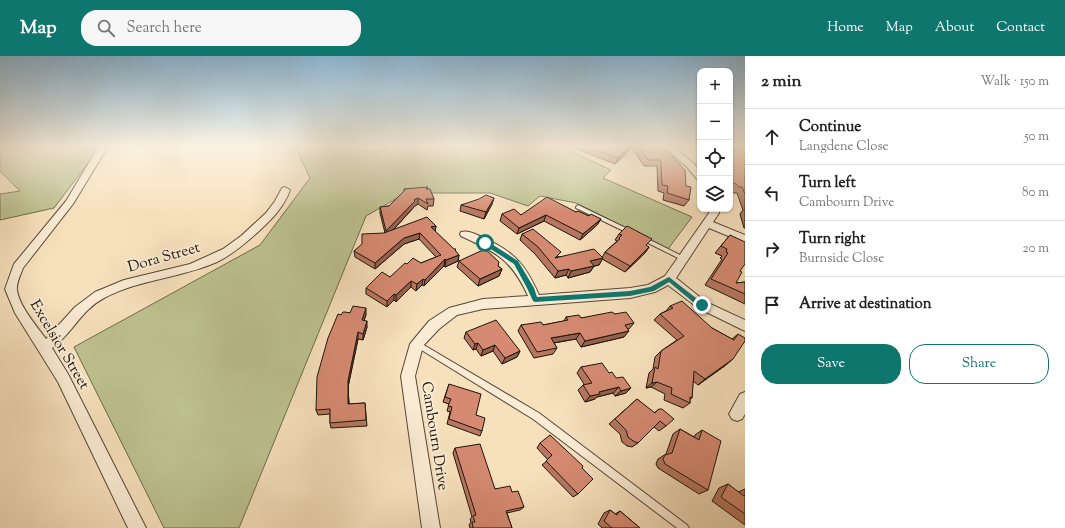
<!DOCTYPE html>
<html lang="en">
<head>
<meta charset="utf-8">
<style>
  body { margin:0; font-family:"Sorts Mill Goudy",serif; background:#f6f6f6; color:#202124 }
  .controls { position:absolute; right:12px; top:12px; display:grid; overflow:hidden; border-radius:8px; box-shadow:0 1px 3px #0004 }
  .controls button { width:36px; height:36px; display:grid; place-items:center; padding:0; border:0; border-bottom:1px solid #e0e0e0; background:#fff; color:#202124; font:20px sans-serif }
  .stop { position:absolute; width:12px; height:12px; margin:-9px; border:3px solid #0f766e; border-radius:50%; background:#fff }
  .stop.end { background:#0f766e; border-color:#fff; box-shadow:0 1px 4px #0008 }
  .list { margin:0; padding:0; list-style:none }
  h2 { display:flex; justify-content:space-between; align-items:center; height:52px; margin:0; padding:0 16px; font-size:17px }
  h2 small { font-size:13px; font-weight:400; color:#757577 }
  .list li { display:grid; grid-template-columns:26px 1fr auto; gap:12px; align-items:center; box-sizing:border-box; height:56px; padding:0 16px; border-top:1px solid #e0e0e0 }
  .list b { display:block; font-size:15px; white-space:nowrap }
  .list p { margin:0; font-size:13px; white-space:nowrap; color:#757577 }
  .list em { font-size:13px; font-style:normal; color:#757577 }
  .actions { display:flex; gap:8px; padding:12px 16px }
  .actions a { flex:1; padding:9px 0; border:1px solid #0f766e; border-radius:16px; text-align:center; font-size:14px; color:#0f766e }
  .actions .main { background:#0f766e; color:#fff }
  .icon { flex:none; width:22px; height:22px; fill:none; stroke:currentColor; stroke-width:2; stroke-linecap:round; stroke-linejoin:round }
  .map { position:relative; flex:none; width:745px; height:472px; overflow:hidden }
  header { display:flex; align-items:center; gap:24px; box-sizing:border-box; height:56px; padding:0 20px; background:#0f766e; color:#fff }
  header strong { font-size:19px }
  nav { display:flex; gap:22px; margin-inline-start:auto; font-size:14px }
  .search { width:280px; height:36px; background:#f6f6f6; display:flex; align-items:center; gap:10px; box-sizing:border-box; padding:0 14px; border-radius:16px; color:#757577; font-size:15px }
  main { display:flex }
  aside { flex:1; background:#fff }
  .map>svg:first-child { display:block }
  .green { fill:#bdc290; stroke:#6d6b4e }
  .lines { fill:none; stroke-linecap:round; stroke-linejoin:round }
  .service-casing { stroke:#544738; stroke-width:2 }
  .minor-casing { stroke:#544738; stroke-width:2 }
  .service { fill:#faecd4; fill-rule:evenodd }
  .minor { fill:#faecd4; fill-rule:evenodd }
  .wall { fill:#b77761; stroke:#1d140b }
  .shaded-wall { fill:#95614f; stroke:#1d140b }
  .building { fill:#d58a71; stroke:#1d140b }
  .route { fill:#0f766e }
  .labels { text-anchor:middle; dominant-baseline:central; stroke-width:4; stroke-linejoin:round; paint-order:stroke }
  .street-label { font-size:15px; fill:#1d140b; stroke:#faecd4 }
</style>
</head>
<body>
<header>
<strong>Map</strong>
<div class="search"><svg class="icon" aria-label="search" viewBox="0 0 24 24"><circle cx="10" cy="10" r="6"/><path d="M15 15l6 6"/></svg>Search here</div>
<nav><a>Home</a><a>Map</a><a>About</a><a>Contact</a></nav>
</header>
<main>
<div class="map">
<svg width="745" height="472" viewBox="0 0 745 472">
  <rect width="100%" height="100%" fill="#f7e1bd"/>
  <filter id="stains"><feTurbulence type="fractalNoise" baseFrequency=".005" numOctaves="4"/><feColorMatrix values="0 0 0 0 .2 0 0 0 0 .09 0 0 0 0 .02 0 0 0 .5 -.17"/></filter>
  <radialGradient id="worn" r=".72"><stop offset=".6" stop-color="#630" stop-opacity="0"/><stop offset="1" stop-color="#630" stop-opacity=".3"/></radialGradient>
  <!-- green -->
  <g class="green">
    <polygon points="0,90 91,90 98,94 54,152 0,164 0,138 20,135 0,115"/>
    <polygon points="295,90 560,90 611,114 603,122 692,161 668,193 576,147 540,140 528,150 490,137 406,137 366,160 239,472 164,472 74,291 260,189 310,122"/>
  </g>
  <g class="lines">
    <!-- service casing -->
    <g class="service-casing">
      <g id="service">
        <polygon points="578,149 632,175 633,176 630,178 628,177 576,152 576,151"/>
        <polygon points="644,181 686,202 687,203 684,205 642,184 641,183"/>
        <polygon points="417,285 539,357 687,469 689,472 677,472 533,363 415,290 414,288 415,286"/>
      </g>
    </g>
    <!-- minor casing -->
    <g class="minor-casing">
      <g id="minor">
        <path d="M99 90H107V92L73 148 23 212C21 218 16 227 17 234 19 250 36 269 46 283L75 251 95 236 124 224 190 208 223 193 241 180 266 157 275 145 282 132 285 131 290 134C284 151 272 163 259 175 246 187 233 198 217 206 181 222 140 223 104 242 81 254 72 278 52 292L68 318 146 472H128L58 326 15 257 5 233 14 208 66 145Z"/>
        <polygon points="663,90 672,90 692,106 700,115 700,124 697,123 686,110"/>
        <path d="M708 153H718L719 157 713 166 745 179V187L709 172 676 222 706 246 745 264V275L698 252 668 229 655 236 630 242 483 253 457 259 439 273 423 290 415 320 440 472H422L401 320 410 288 429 265 449 252 483 243 528 240C512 204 496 196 461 180L460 178 461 176C468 174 475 178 482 181 514 196 525 207 539 239L630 232 648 229 665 220 709 157Z"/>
        <polygon points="745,336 745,358 742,363 737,365 732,363 729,358 740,338"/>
      </g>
    </g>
    <!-- service -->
    <use href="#service" class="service"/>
    <!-- minor -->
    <use href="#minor" class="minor"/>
  </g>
  <!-- wall -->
  <g class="wall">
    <polygon points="579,90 663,90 686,130 689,144 684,150 663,144 664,137 658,135 657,110 644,110 632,92 615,108 577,93"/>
    <polygon points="730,90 745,90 745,172 744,172 740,158 743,154 737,137 734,137 731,134 730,134"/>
    <polygon points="404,133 428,133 434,143 433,150 428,150 427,154 418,148 415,150 414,151 393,174 436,170 435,175 459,199 458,205 445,211 444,210 424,230 422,229 416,235 411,231 396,246 394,244 387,251 366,238 366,232 390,221 407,208 421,207 436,201 419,183 404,188 375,213 355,201 354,195 385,177 380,157 380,151 389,150 404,135"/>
    <polygon points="494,142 492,148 484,163 460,155 461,149"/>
    <polygon points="576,156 589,160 601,163 597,169 580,184 544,165 517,178 500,165 502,158 521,159"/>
    <polygon points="522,178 559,201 602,202 605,196 616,186 617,185 615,184 619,178 649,191 645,197 625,216 602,203 599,209 594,210 590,216 568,222 566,219 555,222 535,198 520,184"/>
    <polygon points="730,179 740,215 736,227 745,226 745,248 705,229 722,203 720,202 722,200 715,197"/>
    <polygon points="459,205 498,210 502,213 499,220 478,230 457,211"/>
    <polygon points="670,250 712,272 732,283 738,278 726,309 698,329 693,325 692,342 690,343 690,347 683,352 664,344 665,338 651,331 646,332 649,317 653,313 655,301 661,295 677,284 654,264 660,258 666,255"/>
    <polygon points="350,257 366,259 364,264 367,271 363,284 358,283 348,331 349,348 365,347 367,370 331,372 330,367 330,358 318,359 316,354 341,259"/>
    <polygon points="615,258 634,267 629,273 628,273 624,281 581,291 576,283 554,287 557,292 553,298 534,302 518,275 521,269 543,269 564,265 566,261 581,262"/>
    <polygon points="466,276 520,295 517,301 502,308 493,295 481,300 476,293 473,294 464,282"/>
    <polygon points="581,311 609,317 626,337 615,340 613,337 597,341 595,343 585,346 578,334 584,328 577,317"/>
    <polygon points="449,328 476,359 482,375 480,380 447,368 450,356 447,355 449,348 443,346"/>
    <polygon points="637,343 654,357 659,353 666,370 659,375 654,371 638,387 632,391 627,390 622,386 620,378 609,368"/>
    <polygon points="680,373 694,381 695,379 702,374 708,434 699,438 658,412 656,408 658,403 666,398 673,378"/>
    <polygon points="540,387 582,412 578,438 573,441 542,409 548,404 537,392"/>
    <polygon points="455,392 495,433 512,436 524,451 520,454 507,457 512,472 470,472 469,469 471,466 470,463 472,461 453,397"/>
    <polygon points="728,428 738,436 745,433 745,469 712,445 719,432"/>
    <polygon points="610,454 615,458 620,455 640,472 602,472 598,468 604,457"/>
  </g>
  <!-- shaded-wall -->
  <g class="shaded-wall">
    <polygon points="631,90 633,90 632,92 615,108 618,102"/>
    <polygon points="418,142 418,148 415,150 414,151 386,182 386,175 414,144"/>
    <polygon points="494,142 492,148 484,163 486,156"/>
    <polygon points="546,159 544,165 517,178 519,172"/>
    <polygon points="601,163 597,169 580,184 583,178"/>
    <polygon points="436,170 435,176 431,171"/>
    <polygon points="420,177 419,183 404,188 375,213 375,207 404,182"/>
    <polygon points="649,191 645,197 625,216 630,210"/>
    <polygon points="459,199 458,205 445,211 446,204"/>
    <polygon points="603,202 599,209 586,212 590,205"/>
    <polygon points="445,203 444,210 424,230 425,224"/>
    <polygon points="594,210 590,216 568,222 571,215"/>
    <polygon points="502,213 499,220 478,230 480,223"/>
    <polygon points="569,213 566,219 555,222 558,215"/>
    <polygon points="423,223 422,229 416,235 417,228"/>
    <polygon points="411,225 411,231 396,246 396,239"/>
    <polygon points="394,238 394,244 387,251 387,245"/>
    <polygon points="366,252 366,259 362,270 362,264"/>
    <polygon points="367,265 367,271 363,284 363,278"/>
    <polygon points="629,275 624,281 581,291 585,285"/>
    <polygon points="358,276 358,283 348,331 349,353 348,325"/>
    <polygon points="580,277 576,283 547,288 551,282"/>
    <polygon points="478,287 476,293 473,294 475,288"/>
    <polygon points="495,289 493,295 481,300 483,294"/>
    <polygon points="520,295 517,301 502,308 505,302"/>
    <polygon points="733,303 726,309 698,329 705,323"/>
    <polygon points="657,326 651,331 646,332 652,327"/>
    <polygon points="619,331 613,337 597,341 595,343 585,346 590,340 599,336"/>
    <polygon points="631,332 626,337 615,340 621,335"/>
  </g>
  <!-- building -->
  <g class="building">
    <polygon points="586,90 631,90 618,102"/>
    <polygon points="638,90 663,90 685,114 686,130 691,131 689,144 667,137 668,130 662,129 661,104 648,104"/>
    <polygon points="730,90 745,90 745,138 742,131 739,131 736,128 733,127 730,123 730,97 736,93 730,92"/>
    <polygon points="428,131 426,133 430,133 434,143 426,143 428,148 418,142 414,144 415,145 386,175 380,151 389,150 405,134 404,133"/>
    <polygon points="486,139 494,142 486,156 461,149 479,143"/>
    <polygon points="547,141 576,156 578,155 589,160 591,158 601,163 583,178 546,159 519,172 502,158 514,153 521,159"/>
    <polygon points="427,161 436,170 431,171 454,193 456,193 455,194 459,199 446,204 445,203 425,224 423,223 417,228 411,225 396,239 394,238 387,245 366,232 382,216 390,221 405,207 407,208 413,202 421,207 441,199 420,177 404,182 375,207 354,195 362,188 362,178 384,177"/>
    <polygon points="627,170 652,183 646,189 649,191 630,210 605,196 620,183 619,182 622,179 619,178"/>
    <polygon points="533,173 561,196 555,202 594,193 603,202 590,205 594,210 571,215 569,213 558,215 538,191 522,178"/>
    <polygon points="730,179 745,186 745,208 740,215 742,216 736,227 745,226 745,238 711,223 728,197 726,196 727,193 721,190"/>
    <polygon points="485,193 499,206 498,210 502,213 480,223 459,205"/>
    <polygon points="682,245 712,272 734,284 738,278 745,282 745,285 733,303 705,323 694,315 692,342 690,341 690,347 671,338 672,332 657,326 652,327 655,311 658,313 661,295 684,280 660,258 673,252 670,250"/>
    <polygon points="353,250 366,252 362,264 367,265 363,278 358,276 348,325 348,348 365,347 366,364 330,367 330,353 316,354 317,321 328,282 338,258 341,259 343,256 345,256 350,257"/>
    <polygon points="612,256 615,258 626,256 634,267 625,269 629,275 585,285 580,277 551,282 557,292 537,296 521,269 541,266 543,269 568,264 566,261 579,259 581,262"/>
    <polygon points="496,264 520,295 505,302 495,289 483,294 478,287 475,288 466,276"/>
    <polygon points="602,307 609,317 612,316 616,322 623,321 631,332 621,335 619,331 599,336 600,338 590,340 583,329 592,327 581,311"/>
    <polygon points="449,328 481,338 476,359 485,362 482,375 449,363 452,351 448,350 451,343 445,341"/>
    <polygon points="637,343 655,357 659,353 662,353 674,363 666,370 660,365 638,387 633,385 628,381 626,374 615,363"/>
    <polygon points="680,373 699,384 702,374 721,385 708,434 665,408 663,403 665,399 672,397"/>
    <polygon points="550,379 583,410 582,412 593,423 578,438 546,405 552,399 540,387"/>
    <polygon points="480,388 495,433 510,430 512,436 518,435 524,451 506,455 512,472 473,472 472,466 475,466 473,460 476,459 455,392"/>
    <polygon points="728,428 744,440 745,439 745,458 721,441"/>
    <polygon points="610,454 617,459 620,455 640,472 612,472 604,465"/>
  </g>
  <!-- sky -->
  <linearGradient id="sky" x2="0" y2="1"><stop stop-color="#8bb7d5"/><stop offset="0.58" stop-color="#fbf2e1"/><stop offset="1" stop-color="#fbf2e1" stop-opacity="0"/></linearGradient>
  <rect width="745" height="156" fill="url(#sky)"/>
  <!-- route -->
  <polygon class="route" points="483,185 487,185 518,205 534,232 537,241 630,235 650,231 669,221 705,249 704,251 699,251 669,226 654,235 630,240 535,246 533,245 527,232 514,208 483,188"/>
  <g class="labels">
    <!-- street labels -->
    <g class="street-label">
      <text transform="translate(164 202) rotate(-16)">Dora Street</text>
      <text transform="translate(59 289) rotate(59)">Excelsior Street</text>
      <text transform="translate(434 380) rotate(81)">Cambourn Drive</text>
    </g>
  </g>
  <rect width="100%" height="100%" filter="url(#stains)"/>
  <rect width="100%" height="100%" fill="url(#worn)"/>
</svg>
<div class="controls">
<button>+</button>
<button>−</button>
<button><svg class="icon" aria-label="locate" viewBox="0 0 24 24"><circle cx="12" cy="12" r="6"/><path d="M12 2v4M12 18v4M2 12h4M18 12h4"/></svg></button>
<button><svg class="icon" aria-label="layers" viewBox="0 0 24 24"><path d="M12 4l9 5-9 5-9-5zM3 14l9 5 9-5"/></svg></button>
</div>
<div class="stop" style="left:485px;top:187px"></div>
<div class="stop end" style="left:702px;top:249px"></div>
</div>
<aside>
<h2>2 min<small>Walk · 150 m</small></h2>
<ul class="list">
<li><svg class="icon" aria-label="ahead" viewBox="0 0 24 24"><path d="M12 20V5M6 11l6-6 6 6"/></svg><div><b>Continue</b><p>Langdene Close</p></div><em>50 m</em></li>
<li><svg class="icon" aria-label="left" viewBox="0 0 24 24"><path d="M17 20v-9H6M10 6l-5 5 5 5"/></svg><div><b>Turn left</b><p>Cambourn Drive</p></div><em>80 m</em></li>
<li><svg class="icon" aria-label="right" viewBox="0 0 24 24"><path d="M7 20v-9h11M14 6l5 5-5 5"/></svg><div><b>Turn right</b><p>Burnside Close</p></div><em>20 m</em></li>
<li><svg class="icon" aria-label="arrive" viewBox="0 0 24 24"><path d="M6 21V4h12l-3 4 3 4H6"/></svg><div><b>Arrive at destination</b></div></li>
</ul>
<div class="actions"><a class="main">Save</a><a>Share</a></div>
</aside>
</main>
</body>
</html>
